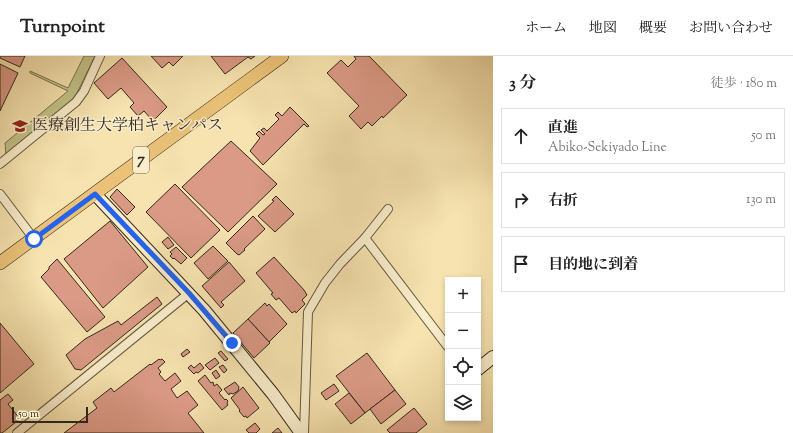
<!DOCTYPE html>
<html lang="ja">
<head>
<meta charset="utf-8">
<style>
  body { margin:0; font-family:"Sorts Mill Goudy","Noto Serif JP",serif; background:#f6f6f6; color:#222 }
  .controls { position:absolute; right:12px; bottom:12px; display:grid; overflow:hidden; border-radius:0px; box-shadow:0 2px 6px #0003 }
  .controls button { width:36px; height:36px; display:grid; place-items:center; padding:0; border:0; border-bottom:1px solid #e0e0e0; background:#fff; color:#222; font:20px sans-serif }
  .scale { position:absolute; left:12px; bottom:10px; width:76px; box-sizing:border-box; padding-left:4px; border:2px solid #33291d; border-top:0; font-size:11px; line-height:14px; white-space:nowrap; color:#33291d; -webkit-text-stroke:3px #f9edcb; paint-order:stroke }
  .stop { position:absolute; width:12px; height:12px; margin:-9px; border:3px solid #2563eb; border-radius:50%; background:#fff }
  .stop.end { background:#2563eb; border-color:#fff; box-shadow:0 1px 4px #0008 }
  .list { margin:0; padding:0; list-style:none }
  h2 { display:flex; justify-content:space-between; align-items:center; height:52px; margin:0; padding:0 16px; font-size:17px }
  h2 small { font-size:13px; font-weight:400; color:#767676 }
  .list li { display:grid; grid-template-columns:26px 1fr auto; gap:12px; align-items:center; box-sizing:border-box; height:56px; margin:0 8px 8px; padding:0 8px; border:1px solid #e0e0e0; border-radius:0px }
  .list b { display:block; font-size:15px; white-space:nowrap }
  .list p { margin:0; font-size:13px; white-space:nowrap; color:#767676 }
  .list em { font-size:13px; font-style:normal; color:#767676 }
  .icon { flex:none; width:22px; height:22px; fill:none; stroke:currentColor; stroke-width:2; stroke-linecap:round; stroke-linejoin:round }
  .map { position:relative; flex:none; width:493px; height:377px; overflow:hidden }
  header { display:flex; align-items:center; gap:24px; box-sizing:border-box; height:56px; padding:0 20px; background:#fff; border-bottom:1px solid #e0e0e0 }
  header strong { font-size:19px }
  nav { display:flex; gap:22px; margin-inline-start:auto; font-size:14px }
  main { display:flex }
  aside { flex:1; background:#fff }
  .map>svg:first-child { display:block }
  .green { fill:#c2c286; stroke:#7a7652 }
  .building { fill:#db9a86; stroke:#33291d }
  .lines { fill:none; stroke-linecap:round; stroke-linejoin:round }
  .street-casing { stroke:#645842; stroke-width:10 }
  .secondary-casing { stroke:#33291d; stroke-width:14 }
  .primary-casing { stroke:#33291d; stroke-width:14 }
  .street { stroke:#f9edcb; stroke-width:8 }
  .secondary { stroke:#f9edcb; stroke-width:12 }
  .primary { stroke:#ebc278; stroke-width:13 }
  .route { stroke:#2563eb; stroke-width:5 }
  .labels { text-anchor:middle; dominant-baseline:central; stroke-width:3; stroke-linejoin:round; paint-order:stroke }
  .shield { fill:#f9edcb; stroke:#6e6451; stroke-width:1 }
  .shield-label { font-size:15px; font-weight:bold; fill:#33291d }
  .poi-label { font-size:16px; fill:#33291d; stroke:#f9edcb; text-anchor:start }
</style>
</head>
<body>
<header>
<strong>Turnpoint</strong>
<nav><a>ホーム</a><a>地図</a><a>概要</a><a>お問い合わせ</a></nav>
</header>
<main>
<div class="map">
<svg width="493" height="377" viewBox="0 0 493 377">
  <rect width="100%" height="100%" fill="#f6e3af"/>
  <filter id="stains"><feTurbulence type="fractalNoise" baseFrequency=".005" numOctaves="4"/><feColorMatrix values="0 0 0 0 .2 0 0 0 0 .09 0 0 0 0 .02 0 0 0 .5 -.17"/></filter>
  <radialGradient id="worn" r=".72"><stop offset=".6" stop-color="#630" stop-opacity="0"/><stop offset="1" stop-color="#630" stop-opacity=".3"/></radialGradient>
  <!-- green -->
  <polygon class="green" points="84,0 95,0 78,35 74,42 6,99 5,87 68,35 30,17 30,15 68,32"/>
  <!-- building -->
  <g class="building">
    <polygon points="0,0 25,0 20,11 0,2"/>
    <polygon points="151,0 183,0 173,10 169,6 162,12"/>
    <polygon points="211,0 255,0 251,3 248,1 225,18"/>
    <polygon points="354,0 369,0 407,39 383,62 382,60 372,70 368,66 361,73 349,60 359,50 327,17 341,4 348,11 356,3"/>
    <polygon points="122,2 167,51 153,65 144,55 138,60 130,51 134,47 121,32 108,43 94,27"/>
    <polygon points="0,8 18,17 0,55"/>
    <polygon points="290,51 309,70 307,71 304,68 263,109 250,95 260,82 256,78 259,75 263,79 265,78 261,74 264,72 267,75 279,63 275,59 278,56 282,60"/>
    <polygon points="231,85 277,128 228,176 182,131"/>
    <polygon points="175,128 220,174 191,202 146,156"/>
    <polygon points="117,133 135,151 127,159 110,141"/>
    <polygon points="276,140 294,158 275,176 258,160 274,145 272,144"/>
    <polygon points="253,160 265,173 244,193 245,194 239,199 237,198 226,187"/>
    <polygon points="110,165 148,211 103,252 64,203"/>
    <polygon points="168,181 174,189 168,193 162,186"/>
    <polygon points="213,190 228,205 208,223 194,207"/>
    <polygon points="176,191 187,202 181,208 174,202 173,203 170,200 172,198 170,196"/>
    <polygon points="274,201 304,234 307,239 302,244 305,248 296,257 295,255 292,257 279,242 276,244 271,238 273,237 256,217"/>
    <polygon points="57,203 105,261 87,276 41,221 49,213 49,211"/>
    <polygon points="229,206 245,225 221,246 224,249 221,252 202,230"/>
    <polygon points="157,241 162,248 81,314 75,313 66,299 85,283 118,265 121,269"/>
    <polygon points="265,247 267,250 269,248 287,268 269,286 248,263"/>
    <polygon points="248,263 270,287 254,302 233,277"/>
    <polygon points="0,267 34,308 0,337"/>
    <polygon points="187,293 190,296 183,301 181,298"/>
    <polygon points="221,295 228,303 225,305 218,297"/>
    <polygon points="367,297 395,334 365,357 336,320"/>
    <polygon points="215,302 219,307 210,314 205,309"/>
    <polygon points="159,303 160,304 162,303 165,306 158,312 161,316 159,318 165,325 175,317 181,325 171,333 177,342 187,335 198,349 188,357 204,377 64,377 97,352 93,346 111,332 114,336 150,308 151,309"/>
    <polygon points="200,307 204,312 198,317 196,316 194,318 188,312 191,309 194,312"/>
    <polygon points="223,309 227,314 224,317 219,311"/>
    <polygon points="216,314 220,320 216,323 212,317"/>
    <polygon points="205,319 211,327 213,326 214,330 217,328 222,334 219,337 225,344 226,343 228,345 227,347 228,349 222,354 198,325"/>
    <polygon points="235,326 239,331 238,335 233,338 230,337 229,339 224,333"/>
    <polygon points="334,328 339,335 326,344 321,337"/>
    <polygon points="243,331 259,352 247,362 246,360 244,361 239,355 240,354 231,342"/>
    <polygon points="395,334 406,348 381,368 370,353"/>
    <polygon points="349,337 365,357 351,368 335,348"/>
    <polygon points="8,338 13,344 8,348 20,363 2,377 0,377 0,344"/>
    <polygon points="414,352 427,368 416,377 390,377 387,374"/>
    <polygon points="255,367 260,373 256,377 249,377 246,374"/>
    <polygon points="278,372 282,377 272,377"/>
  </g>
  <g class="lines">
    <!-- street casing -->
    <g class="street-casing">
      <g id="street">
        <polyline points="0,108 76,46 84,35 100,0"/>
        <polyline points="0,138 34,183"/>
        <polyline points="365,182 448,291"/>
        <polyline points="17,377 189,237"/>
        <polyline points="304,377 308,256 325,227 340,208 365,182 388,153"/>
      </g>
    </g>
    <!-- secondary casing -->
    <g class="secondary-casing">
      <g id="secondary">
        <polyline points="95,138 204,254 273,338 301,377"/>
        <polyline points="478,313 493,301"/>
      </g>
    </g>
    <!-- primary casing -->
    <g class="primary-casing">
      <polyline id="primary" points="0,207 282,0"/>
    </g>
    <!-- street -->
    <use href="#street" class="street"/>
    <!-- secondary -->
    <use href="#secondary" class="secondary"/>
    <!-- primary -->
    <use href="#primary" class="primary"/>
  </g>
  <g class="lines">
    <!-- route -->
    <polyline class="route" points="34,183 95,138 189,237 232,287"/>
  </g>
  <!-- icons -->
  <defs>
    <g id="university-bare" transform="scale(1.2)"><path d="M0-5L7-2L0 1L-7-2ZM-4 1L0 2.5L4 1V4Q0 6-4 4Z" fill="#8f2418" stroke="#f9edcb" stroke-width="2.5" paint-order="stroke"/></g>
  </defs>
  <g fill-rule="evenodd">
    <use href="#university-bare" x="20" y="70"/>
  </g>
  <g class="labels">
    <!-- shield labels -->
    <rect class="shield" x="133" y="91" width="16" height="26" rx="3"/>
    <g class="shield-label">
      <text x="141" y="104">7</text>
    </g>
    <!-- poi labels -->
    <g class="poi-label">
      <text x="32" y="70">医療創生大学柏キャンパス</text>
    </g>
  </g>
  <rect width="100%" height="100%" filter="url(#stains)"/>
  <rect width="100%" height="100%" fill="url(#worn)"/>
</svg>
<div class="controls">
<button>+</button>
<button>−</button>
<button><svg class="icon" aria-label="locate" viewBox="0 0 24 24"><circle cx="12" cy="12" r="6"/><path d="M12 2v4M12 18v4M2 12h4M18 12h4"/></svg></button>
<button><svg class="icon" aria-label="layers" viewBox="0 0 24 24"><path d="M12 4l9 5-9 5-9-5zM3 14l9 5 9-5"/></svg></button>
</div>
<div class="scale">50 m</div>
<div class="stop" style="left:34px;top:183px"></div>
<div class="stop end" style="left:232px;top:287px"></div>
</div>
<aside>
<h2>3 分<small>徒歩 · 180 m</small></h2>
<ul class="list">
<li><svg class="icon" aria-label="ahead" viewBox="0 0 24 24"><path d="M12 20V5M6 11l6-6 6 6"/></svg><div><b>直進</b><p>Abiko-Sekiyado Line</p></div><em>50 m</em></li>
<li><svg class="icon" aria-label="right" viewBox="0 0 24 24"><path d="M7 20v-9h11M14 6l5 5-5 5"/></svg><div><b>右折</b></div><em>130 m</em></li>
<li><svg class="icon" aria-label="arrive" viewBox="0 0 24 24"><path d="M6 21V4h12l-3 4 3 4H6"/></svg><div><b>目的地に到着</b></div></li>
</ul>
</aside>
</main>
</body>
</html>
